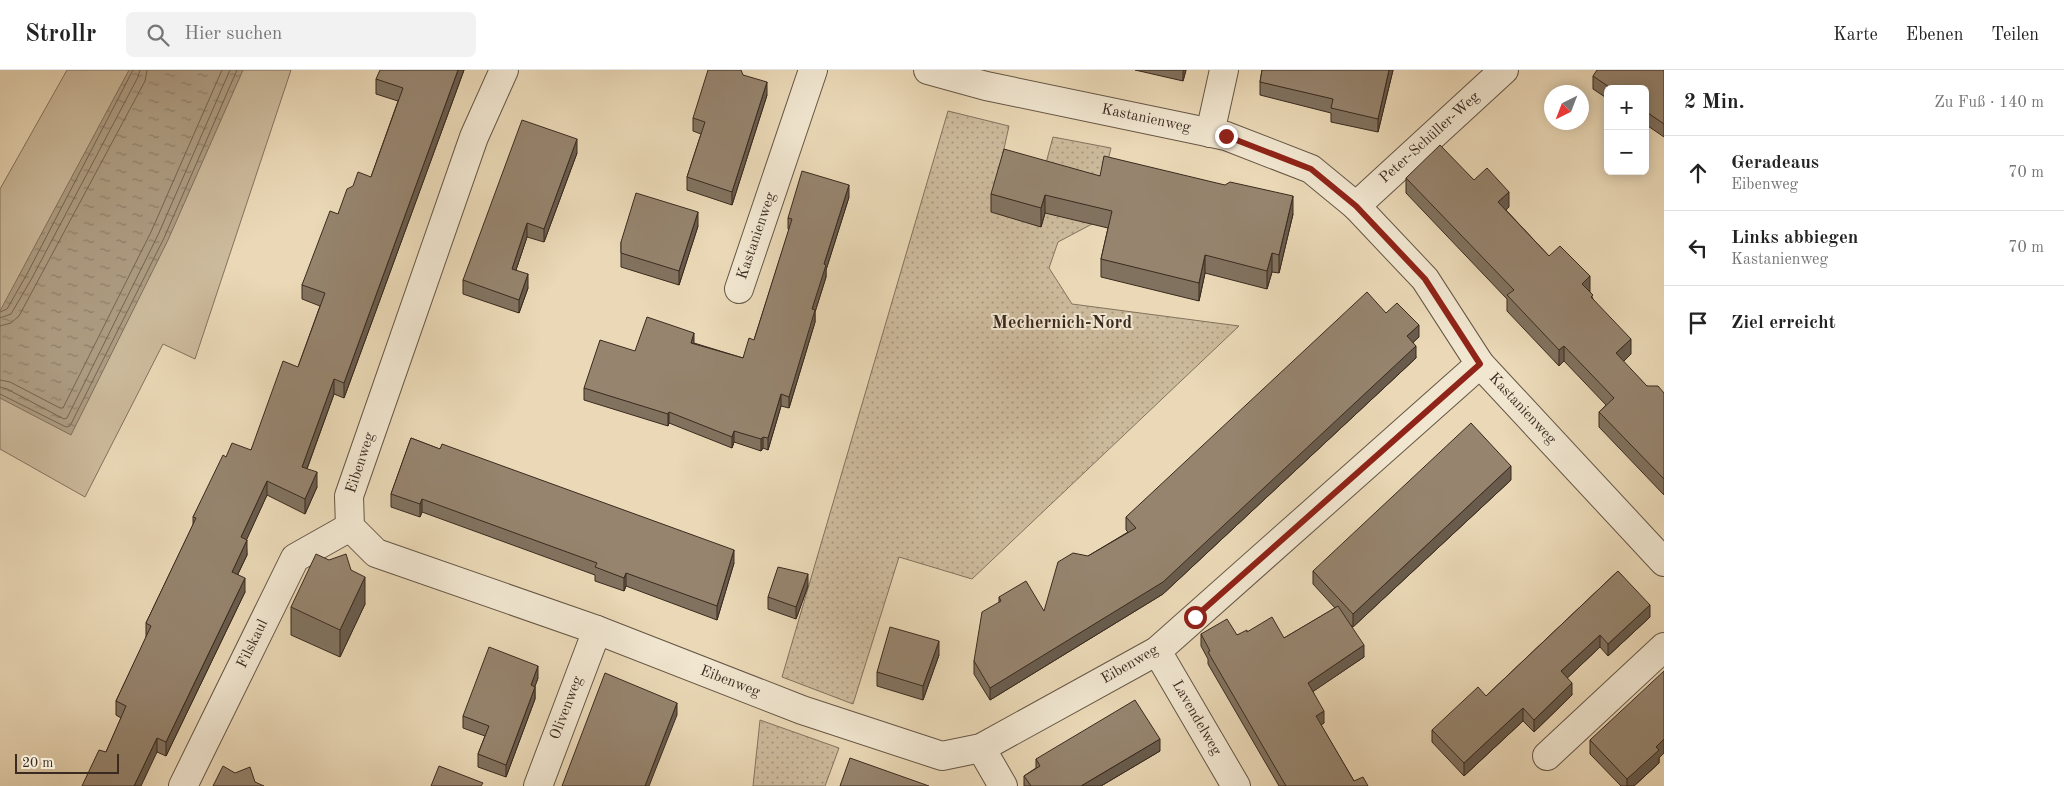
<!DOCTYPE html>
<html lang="de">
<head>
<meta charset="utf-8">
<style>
  body { margin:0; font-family:"Old Standard TT",serif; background:#f2f2f2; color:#222 }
  .controls { position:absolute; right:15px; top:15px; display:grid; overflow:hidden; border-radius:8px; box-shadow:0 2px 12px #0003 }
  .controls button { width:45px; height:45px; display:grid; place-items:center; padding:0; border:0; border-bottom:1px solid #e0e0e0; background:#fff; color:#222; font:25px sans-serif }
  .compass { position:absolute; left:1544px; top:15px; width:45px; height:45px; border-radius:50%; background:#fff; box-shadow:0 2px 12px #0003; rotate:222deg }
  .scale { position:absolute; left:15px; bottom:12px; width:104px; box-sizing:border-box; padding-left:5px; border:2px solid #3a2a1f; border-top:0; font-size:14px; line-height:18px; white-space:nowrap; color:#3a2a1f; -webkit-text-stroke:4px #f1e6d0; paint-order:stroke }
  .stop { position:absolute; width:15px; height:15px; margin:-11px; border:4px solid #8f2418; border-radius:50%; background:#fff }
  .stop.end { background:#8f2418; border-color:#fff; box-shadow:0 1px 5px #0008 }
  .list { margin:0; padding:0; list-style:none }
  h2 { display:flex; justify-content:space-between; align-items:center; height:65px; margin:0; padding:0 20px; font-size:21px }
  h2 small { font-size:16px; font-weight:400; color:#767676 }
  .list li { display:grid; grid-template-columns:32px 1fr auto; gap:15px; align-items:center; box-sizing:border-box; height:75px; padding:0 20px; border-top:1px solid #e0e0e0 }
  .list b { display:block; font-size:19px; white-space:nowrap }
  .list p { margin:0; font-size:16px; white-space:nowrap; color:#767676 }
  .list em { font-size:16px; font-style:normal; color:#767676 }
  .icon { flex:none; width:28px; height:28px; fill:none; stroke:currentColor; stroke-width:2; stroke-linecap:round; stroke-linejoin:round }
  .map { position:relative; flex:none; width:1664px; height:716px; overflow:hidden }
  header { display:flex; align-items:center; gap:30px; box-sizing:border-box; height:70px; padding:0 25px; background:#fff; border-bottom:1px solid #e0e0e0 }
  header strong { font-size:24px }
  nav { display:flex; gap:28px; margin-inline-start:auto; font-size:18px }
  .search { width:350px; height:45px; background:#f2f2f2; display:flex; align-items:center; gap:12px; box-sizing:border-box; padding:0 18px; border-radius:8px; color:#767676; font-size:19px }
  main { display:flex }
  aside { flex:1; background:#fff }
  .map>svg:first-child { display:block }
  .green { fill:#ccba9c; stroke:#83725e }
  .park { fill:url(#park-dots); stroke:#83725e }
  .water { fill:url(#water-ripples); stroke:#806f5b }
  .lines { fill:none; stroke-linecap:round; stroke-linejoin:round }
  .shore { stroke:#746451; stroke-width:1 }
  .street-casing { stroke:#665645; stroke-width:30 }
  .street { stroke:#f1e6d0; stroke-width:28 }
  .wall { fill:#81725f; stroke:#3a2a1f }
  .shaded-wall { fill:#695c4d; stroke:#3a2a1f }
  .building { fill:#96846e; stroke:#3a2a1f }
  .route { stroke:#8f2418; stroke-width:6 }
  .labels { text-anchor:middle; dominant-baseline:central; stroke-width:4; stroke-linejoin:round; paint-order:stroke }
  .street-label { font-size:15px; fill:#3a2a1f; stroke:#f1e6d0 }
  .quarter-label { font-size:18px; font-weight:bold; fill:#3a2a1f; stroke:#f1e6d0 }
</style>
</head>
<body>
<header>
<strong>Strollr</strong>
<div class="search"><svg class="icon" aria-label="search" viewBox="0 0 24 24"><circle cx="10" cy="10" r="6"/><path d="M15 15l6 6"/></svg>Hier suchen</div>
<nav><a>Karte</a><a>Ebenen</a><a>Teilen</a></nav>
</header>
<main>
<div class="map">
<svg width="1664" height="716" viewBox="0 0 1664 716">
  <defs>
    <pattern id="park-dots" width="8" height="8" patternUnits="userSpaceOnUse" patternTransform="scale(1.25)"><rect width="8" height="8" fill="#ccba9c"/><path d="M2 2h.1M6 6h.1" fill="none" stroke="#a7977f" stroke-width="1.8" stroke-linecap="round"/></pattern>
    <pattern id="water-ripples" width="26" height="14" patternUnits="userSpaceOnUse" patternTransform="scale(1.25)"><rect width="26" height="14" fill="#ae9d83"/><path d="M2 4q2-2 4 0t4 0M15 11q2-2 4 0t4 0" fill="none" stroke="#8f806b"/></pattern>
  </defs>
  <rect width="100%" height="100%" fill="#ead8b6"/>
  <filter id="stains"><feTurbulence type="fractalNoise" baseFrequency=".004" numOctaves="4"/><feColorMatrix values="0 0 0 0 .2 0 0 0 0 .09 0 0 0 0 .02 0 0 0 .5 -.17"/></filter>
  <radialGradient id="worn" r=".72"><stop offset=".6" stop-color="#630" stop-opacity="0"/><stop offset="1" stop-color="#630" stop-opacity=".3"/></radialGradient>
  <!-- green -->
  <polygon class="green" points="67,0 291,0 195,289 163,274 85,427 0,379 0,119"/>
  <!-- park -->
  <g class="park">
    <polygon points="948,41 1009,56 1003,83 1046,93 1053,67 1111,78 1092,154 1058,172 1049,198 1072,234 1239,256 972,509 899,487 853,634 782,607"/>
    <polygon points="760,650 839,678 825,716 753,716"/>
  </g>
  <!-- water -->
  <polygon class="water" points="129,0 243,0 168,170 71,365 0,328 0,241"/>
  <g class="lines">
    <!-- shore -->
    <g class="shore">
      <polyline points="0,242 7,239 27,204 133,0"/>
      <polyline points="0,248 11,244 32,208 138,7 140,0"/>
      <polyline points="0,256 11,253 19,246 145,11 147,0"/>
      <polyline points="0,310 10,312 60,338 63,338 151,162 222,0"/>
      <polyline points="0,317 7,319 64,349 67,348 158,165 230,0"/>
      <polyline points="0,324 66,357 70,356 164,168 237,0"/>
    </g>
    <!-- street casing -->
    <g class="street-casing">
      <g id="street">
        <polyline points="504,0 474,67 349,426 350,457 376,483 597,560 802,640 942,686 981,678 1157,581 1480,294"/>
        <polyline points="928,0 986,16 1226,66 1311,99 1356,136 1425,209 1480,294 1664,492"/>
        <polyline points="1210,63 1224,0"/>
        <polyline points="1356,136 1504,0"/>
        <polyline points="739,219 813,0"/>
        <polyline points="1157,581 1236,716"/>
        <polyline points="981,678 1003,716"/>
        <polyline points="1547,686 1664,577"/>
        <polyline points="183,716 295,488 350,457"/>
        <polyline points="538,716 597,560"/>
      </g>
    </g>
    <!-- street -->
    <use href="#street" class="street"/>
  </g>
  <!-- wall -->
  <g class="wall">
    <polygon points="464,0 344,328 334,324 307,399 317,417 305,444 267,425 246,470 247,485 238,504 245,522 166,686 157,682 106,682 121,648 116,645 116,631 146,568 146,553 193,455 193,447 226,387 251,380 298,297 320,236 302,229 302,215 338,144 371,107 398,31 376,24 376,9"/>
    <polygon points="1135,0 1186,0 1183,11"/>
    <polygon points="1262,0 1393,0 1378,62 1331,52 1331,43 1260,25 1260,12"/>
    <polygon points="1664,0 1664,67 1648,56 1645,60 1645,19 1608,19 1608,29 1593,19 1593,6"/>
    <polygon points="743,5 767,25 732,135 687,120 687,107 701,64 693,61 693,48"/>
    <polygon points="1608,48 1608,68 1605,66 1605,53"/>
    <polygon points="577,83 544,172 527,167 516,200 528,218 519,243 463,224 463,210"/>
    <polygon points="1100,106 1293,144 1279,203 1272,202 1267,219 1205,203 1199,231 1101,207 1101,189 1108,158 1045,143 1041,157 991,142 991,124"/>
    <polygon points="1406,108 1474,110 1509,137 1506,140 1549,186 1590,222 1593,229 1631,284 1623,292 1647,316 1664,323 1664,425 1599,357 1599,342 1606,335 1564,291 1559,296 1507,241 1507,229 1406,123"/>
    <polygon points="849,127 826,200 826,207 815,242 815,252 789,338 781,336 768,380 763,378 761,381 734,372 732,378 669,353 668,356 584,330 584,318 635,281 694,273 743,288 754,270 789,160 788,159 788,148"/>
    <polygon points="698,156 679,215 621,197 621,172"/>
    <polygon points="1386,243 1419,267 1413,272 1416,288 1163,524 990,630 974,604 974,591 999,532 999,527 1044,541 1088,486 1128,462 1126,460 1126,447"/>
    <polygon points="411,368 734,493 717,550 626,516 624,521 595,511 595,505 422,442 420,447 391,437 391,424"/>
    <polygon points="1511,410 1353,557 1350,554 1364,587 1313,621 1324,653 1321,655 1354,711 1368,716 1279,716 1208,594 1208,589 1201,576 1201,564 1237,565 1247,562 1284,568 1335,538 1313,514 1313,501"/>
    <polygon points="351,500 365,534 340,587 291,565 291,537"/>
    <polygon points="1618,501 1650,547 1608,586 1600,577 1567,608 1572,625 1534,662 1523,651 1464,706 1432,672 1432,660 1486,626"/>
    <polygon points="808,516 796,549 768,539 768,527"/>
    <polygon points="939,585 923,630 877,616 877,602"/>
    <polygon points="538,608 535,616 535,629 506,707 478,697 478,684 485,666 463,658 463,646"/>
    <polygon points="1590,670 1659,688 1659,693 1634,716 1621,716 1590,684"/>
    <polygon points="1160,681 1101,716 1024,716 1024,706 1036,698 1036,689"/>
  </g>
  <!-- shaded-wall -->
  <g class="shaded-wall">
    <polygon points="458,0 464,0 344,328 344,313"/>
    <polygon points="1184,0 1186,0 1183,11 1183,2"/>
    <polygon points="1389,0 1393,0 1378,62 1378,49"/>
    <polygon points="767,12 767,25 732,135 732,122"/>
    <polygon points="1648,43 1648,56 1645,60 1645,47"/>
    <polygon points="577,69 577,83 544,172 544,159"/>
    <polygon points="849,115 849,127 826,200 826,207 815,242 815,252 789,338 789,327 824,194"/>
    <polygon points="1509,122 1509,137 1498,148 1498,132"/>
    <polygon points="1045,125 1045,143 1041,157 1041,138"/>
    <polygon points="1293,126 1293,144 1279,203 1279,185"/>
    <polygon points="698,142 698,156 679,215 679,201"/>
    <polygon points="527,153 527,167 512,212 512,199"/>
    <polygon points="1272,183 1272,202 1267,219 1267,201"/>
    <polygon points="1205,185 1205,203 1199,231 1199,213"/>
    <polygon points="528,204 528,218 519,243 519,230"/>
    <polygon points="1590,206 1590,222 1582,214"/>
    <polygon points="1419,255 1419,267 1407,278 1407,266"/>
    <polygon points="694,263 694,275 691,273"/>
    <polygon points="1631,269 1631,284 1616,299 1616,283"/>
    <polygon points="1416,276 1416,288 1163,524 990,630 990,618"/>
    <polygon points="1564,276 1564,291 1559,296 1559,280"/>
    <polygon points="334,309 334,324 302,412 302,397"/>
    <polygon points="781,324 781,336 768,380 768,368"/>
    <polygon points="669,342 669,353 668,356 668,344"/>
    <polygon points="734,361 734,372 732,378 732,367"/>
    <polygon points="763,367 763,378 761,381 761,369"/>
    <polygon points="1511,396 1511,410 1353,557 1353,544"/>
    <polygon points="317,402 317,417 305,444 305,429"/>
    <polygon points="267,411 267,425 241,482 241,467"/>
    <polygon points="422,429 422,442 420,447 420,434"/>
    <polygon points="247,470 247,485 232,516 232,502"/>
    <polygon points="734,480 734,493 717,550 717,536"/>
    <polygon points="626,503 626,516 624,521 624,508"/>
    <polygon points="808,504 808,516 796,549 796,537"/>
    <polygon points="365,507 365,534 340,587 340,560"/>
    <polygon points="245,508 245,522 166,686 166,672"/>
    <polygon points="1650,535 1650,547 1608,586 1608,574"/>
    <polygon points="1600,565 1600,577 1561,614 1561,601"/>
    <polygon points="939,571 939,585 923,630 923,616"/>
    <polygon points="1364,575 1364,587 1308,625 1308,613"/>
    <polygon points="538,596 538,608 531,627 531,615"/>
    <polygon points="1572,613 1572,625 1534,662 1534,650"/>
    <polygon points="535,617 535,629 506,707 506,695"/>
    <polygon points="677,633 677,645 649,716 645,716"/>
    <polygon points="1523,638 1523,651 1464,706 1464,693"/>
    <polygon points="1324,641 1324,653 1316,658 1316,646"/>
    <polygon points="157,668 157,682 141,716 134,716"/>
    <polygon points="1160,669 1160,681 1101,716 1081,716"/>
    <polygon points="1664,669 1664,683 1659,688 1659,693 1634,716 1627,716 1627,709 1656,677"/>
  </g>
  <!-- building -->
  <g class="building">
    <polygon points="380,0 458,0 344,313 334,309 302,397 317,402 305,429 267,411 241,467 247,470 232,502 245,508 166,672 157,668 134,716 82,716 99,680 106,682 126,636 116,631 151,556 146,553 196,448 193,447 223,385 226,387 232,373 251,380 283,291 298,297 325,223 302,215 330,141 338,144 347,119 353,116 358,102 371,107 403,18 376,9"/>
    <polygon points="708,0 741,0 743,5 767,12 732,122 687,107 705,52 693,48"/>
    <polygon points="1262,0 1389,0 1378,49 1331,38 1333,29 1260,12"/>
    <polygon points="1597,0 1664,0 1664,54 1648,43 1645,47 1645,19 1612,19 1593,6"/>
    <polygon points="1608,48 1608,55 1605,53"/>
    <polygon points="522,50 577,69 544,159 527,153 512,199 528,204 519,230 463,210"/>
    <polygon points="1440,75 1474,110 1487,98 1509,122 1498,132 1549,186 1560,176 1590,206 1582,214 1593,225 1591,227 1631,269 1616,283 1647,316 1658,316 1664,323 1664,409 1599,342 1614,328 1564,276 1559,280 1507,225 1514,220 1406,108"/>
    <polygon points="1004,79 1100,106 1104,86 1225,115 1230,112 1293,126 1279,185 1272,183 1267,201 1205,185 1199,213 1101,189 1112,141 1045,125 1041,138 991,124"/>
    <polygon points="802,101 849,115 824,194 826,195 812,239 815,240 789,327 781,324 768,368 763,367 761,369 734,361 732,367 669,342 668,344 584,318 600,270 635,281 647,247 694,263 691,273 743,288 749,268 754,270 792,149 788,148"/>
    <polygon points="636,123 698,142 679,201 621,183 621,172"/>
    <polygon points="1367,222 1386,243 1397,233 1419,255 1407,266 1416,276 1163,512 990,618 974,591 982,542 1001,531 999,527 1026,511 1044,541 1058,492 1073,483 1088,486 1136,458 1126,447"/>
    <polygon points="1471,353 1511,396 1353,544 1313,501"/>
    <polygon points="411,368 440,379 442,374 734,480 717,536 626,503 624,508 595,497 597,493 422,429 420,434 391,424"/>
    <polygon points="316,484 329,490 346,484 351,500 365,507 340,560 291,537"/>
    <polygon points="778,497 808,504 796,537 768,527"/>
    <polygon points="1618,501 1650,535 1608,574 1600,565 1561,601 1572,613 1534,650 1523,638 1464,693 1432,660 1478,617 1486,626"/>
    <polygon points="1338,536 1364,575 1308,613 1324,641 1316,646 1354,711 1363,707 1368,716 1286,716 1208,582 1210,581 1201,564 1227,549 1237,565 1247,560 1247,562 1272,547 1284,568"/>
    <polygon points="890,557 939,571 923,616 877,602"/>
    <polygon points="489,577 538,596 531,615 535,617 506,695 478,684 489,656 463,646"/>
    <polygon points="1664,601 1664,669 1656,677 1659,680 1627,709 1590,670"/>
    <polygon points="605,603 677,633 645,716 562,716"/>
    <polygon points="1135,630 1160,669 1081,716 1031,716 1024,706 1040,696 1036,689"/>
    <polygon points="850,688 929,716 840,716"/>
    <polygon points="223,696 235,703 250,697 255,712 264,716 213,716"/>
    <polygon points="439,696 483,713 481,716 431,716"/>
  </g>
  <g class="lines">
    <!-- route -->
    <polyline class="route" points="1195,547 1480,294 1425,209 1356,136 1311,99 1226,66"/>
  </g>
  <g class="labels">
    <!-- street labels -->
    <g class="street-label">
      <text transform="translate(1146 49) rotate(12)">Kastanienweg</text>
      <text transform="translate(1430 68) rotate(-42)">Peter-Schüller-Weg</text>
      <text transform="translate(757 166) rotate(-71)">Kastanienweg</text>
      <text transform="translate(1522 339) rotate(47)">Kastanienweg</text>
      <text transform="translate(361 393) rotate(-72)">Eibenweg</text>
      <text transform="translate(253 574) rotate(-64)">Filskaul</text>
      <text transform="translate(1130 595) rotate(-30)">Eibenweg</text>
      <text transform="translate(730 612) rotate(21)">Eibenweg</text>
      <text transform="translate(567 638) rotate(-69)">Olivenweg</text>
      <text transform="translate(1196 648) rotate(60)">Lavendelweg</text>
    </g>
    <!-- quarter labels -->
    <g class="quarter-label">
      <text x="1062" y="253">Mechernich-Nord</text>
    </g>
  </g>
  <rect width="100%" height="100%" filter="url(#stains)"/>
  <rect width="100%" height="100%" fill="url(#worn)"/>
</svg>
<div class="controls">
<button>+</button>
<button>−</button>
</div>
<svg class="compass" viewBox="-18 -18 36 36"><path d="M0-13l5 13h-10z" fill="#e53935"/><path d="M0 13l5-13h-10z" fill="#767676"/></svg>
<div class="scale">20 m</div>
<div class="stop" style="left:1195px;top:547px"></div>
<div class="stop end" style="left:1226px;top:66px"></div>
</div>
<aside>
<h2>2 Min.<small>Zu Fuß · 140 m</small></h2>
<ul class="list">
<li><svg class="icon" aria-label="ahead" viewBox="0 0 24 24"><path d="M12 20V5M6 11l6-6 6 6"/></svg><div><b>Geradeaus</b><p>Eibenweg</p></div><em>70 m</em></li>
<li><svg class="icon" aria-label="left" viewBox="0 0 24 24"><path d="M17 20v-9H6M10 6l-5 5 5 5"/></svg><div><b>Links abbiegen</b><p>Kastanienweg</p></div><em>70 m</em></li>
<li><svg class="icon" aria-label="arrive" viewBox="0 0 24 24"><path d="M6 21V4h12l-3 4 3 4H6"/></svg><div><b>Ziel erreicht</b></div></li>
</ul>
</aside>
</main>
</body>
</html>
